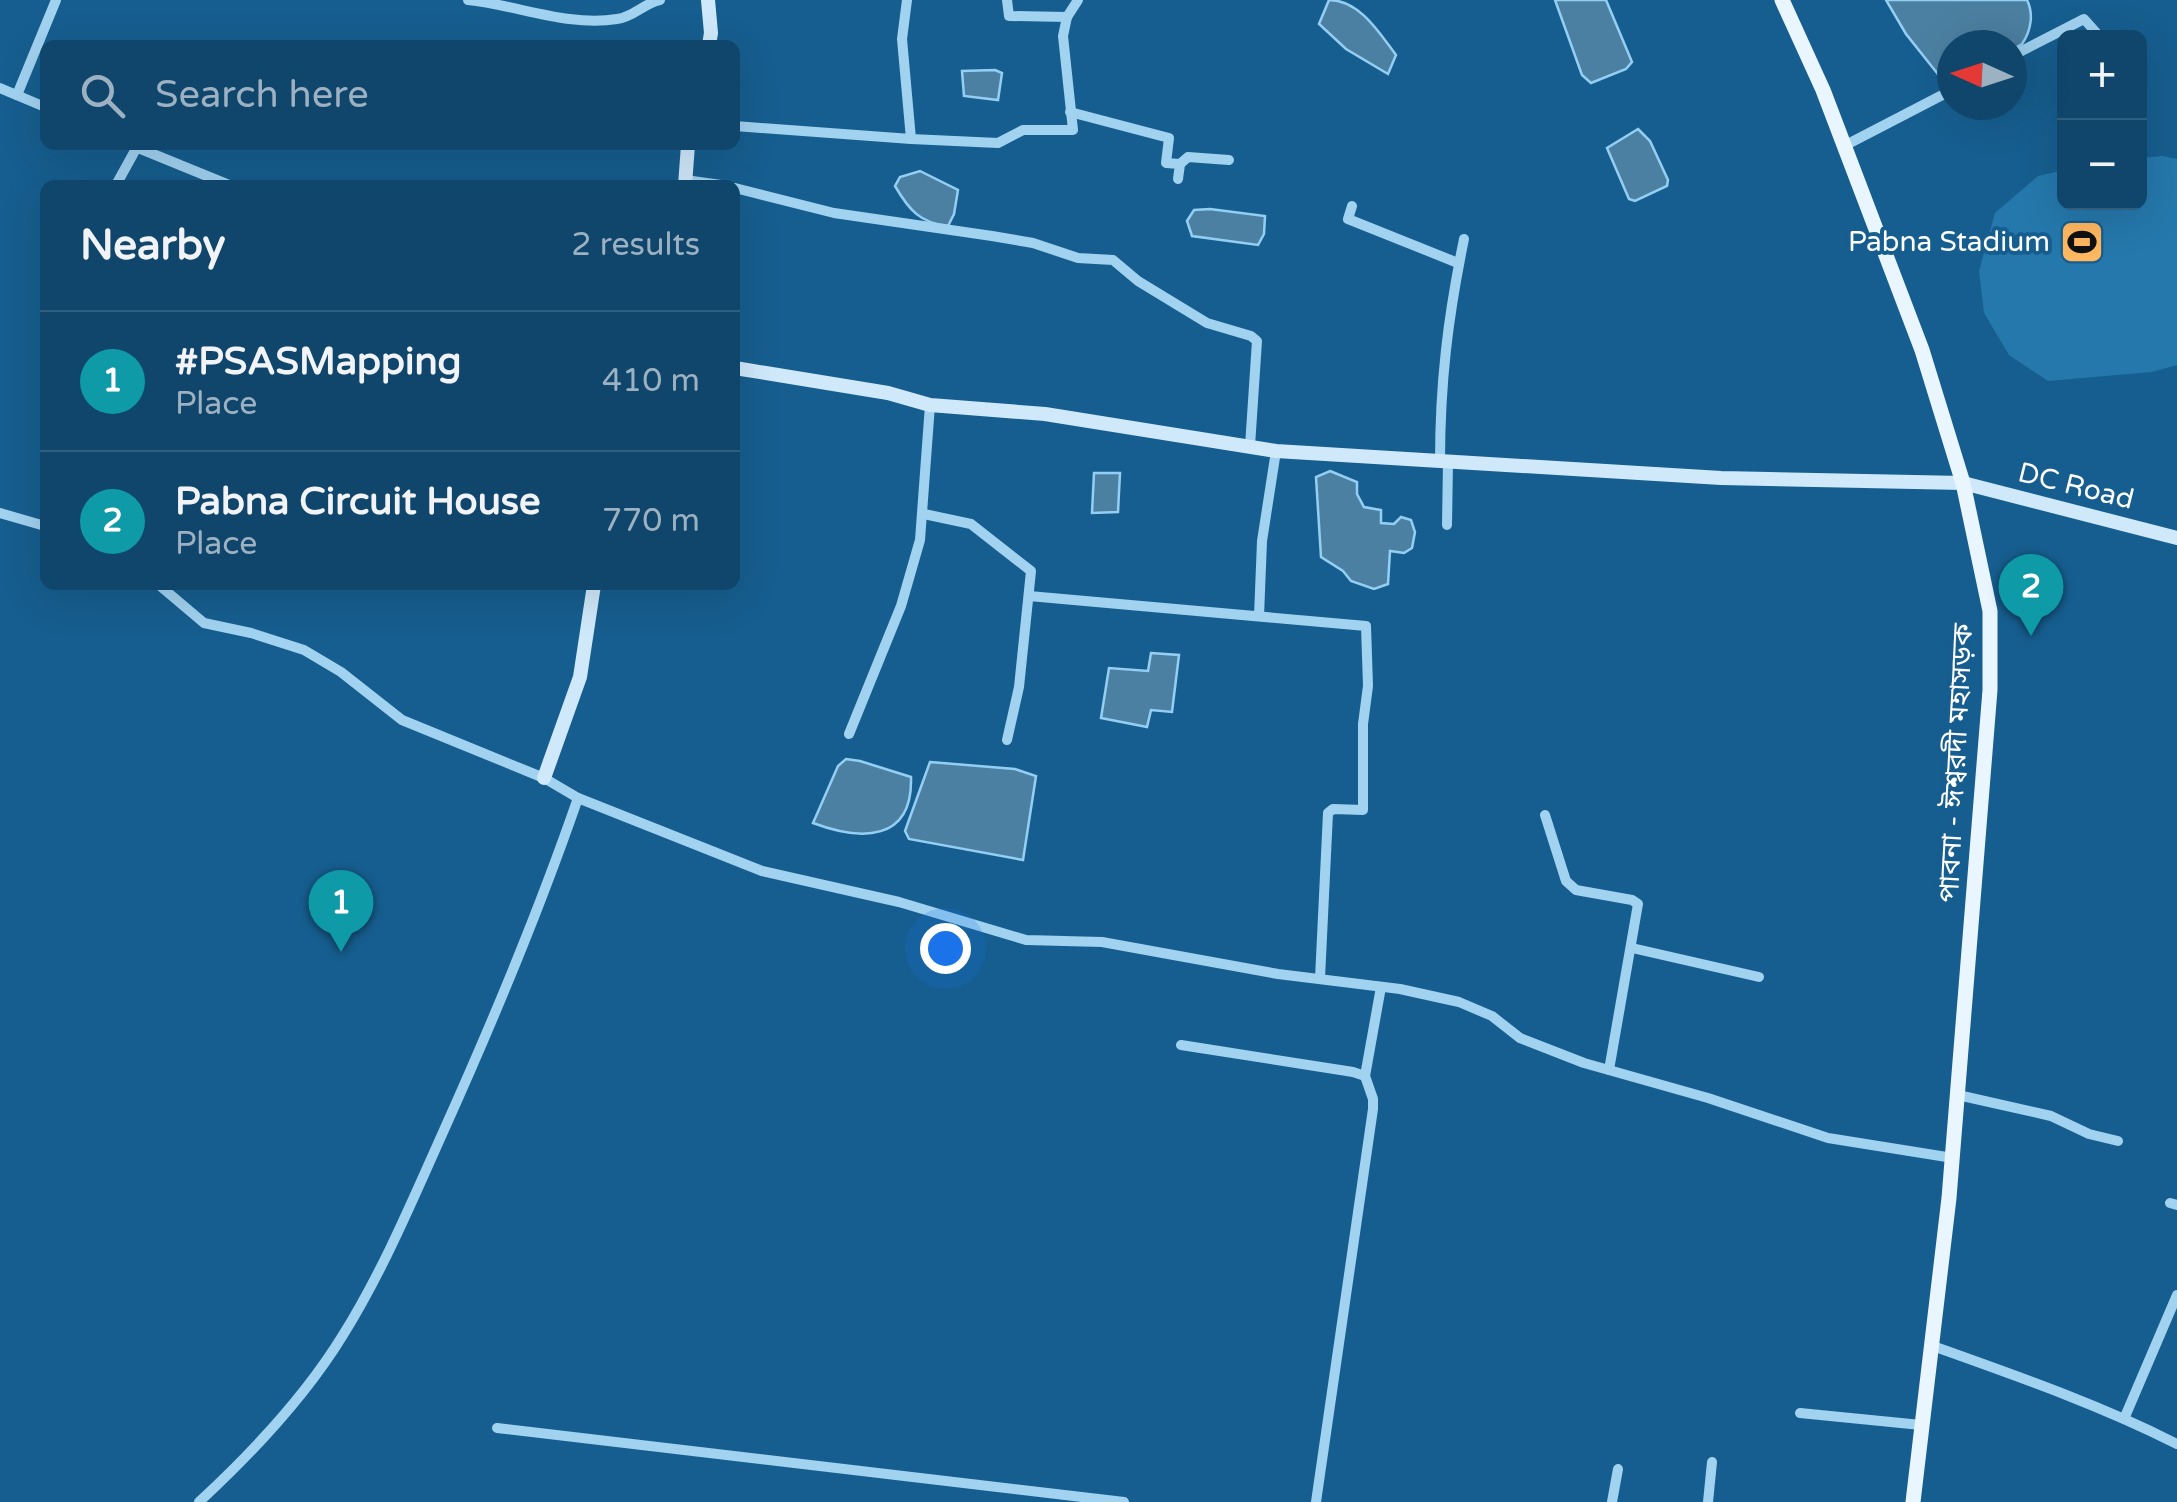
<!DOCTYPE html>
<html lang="en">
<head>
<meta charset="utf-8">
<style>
  body { margin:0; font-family:"Varela Round","Noto Sans Bengali",sans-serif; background:#194d71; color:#f1f3f6 }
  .controls { position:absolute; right:30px; top:30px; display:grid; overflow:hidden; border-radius:15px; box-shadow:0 10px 40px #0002 }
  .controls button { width:90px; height:90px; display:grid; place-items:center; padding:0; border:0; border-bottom:2px solid #305e7e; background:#10466b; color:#f1f3f6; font:50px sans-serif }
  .compass { position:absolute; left:1937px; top:30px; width:90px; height:90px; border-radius:50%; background:#10466b; box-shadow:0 10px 40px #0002; rotate:273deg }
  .you { position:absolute; left:945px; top:948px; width:35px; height:35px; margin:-25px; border:8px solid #fff; border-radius:50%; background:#1a73e8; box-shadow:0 0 0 15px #1a73e833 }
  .badge { display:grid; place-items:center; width:65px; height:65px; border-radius:50%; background:#d6ab8b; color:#fff; font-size:32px; font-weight:700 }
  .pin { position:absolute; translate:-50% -82px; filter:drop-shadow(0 2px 5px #0008) }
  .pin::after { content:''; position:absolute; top:52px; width:35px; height:30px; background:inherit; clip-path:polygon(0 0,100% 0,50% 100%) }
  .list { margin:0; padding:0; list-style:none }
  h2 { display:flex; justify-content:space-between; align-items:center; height:130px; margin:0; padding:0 40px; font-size:42px }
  h2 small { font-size:32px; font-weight:400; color:#9cb1c1 }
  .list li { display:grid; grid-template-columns:65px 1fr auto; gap:30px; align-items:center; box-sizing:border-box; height:140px; padding:0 40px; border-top:2px solid #305e7e }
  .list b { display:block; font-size:38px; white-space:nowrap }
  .list p { margin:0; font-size:32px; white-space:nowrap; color:#9cb1c1 }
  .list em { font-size:32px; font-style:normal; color:#9cb1c1 }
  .icon { flex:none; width:55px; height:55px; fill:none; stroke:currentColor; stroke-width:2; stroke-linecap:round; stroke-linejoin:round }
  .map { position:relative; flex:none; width:2177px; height:1502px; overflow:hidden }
  .search { position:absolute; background:#10466b; box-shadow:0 10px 40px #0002; left:40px; top:40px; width:700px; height:110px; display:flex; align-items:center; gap:25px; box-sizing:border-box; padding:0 35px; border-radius:15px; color:#9cb1c1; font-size:38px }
  .panel { position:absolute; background:#10466b; box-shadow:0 10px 40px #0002; left:40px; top:180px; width:700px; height:410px; border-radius:15px }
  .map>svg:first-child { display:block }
  .green { fill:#2578ac }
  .water { fill:#4c80a2; stroke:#94cff3; stroke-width:2.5 }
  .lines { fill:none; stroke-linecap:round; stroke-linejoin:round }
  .street { stroke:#a1d2f0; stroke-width:10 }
  .secondary { stroke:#cfe9fb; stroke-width:14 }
  .primary { stroke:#eaf6ff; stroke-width:15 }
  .labels { text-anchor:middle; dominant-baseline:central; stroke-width:8; stroke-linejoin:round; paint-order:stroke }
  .poi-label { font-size:28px; fill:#fff; stroke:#165e8f; text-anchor:end }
  .street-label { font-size:28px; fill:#fff; stroke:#165e8f }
</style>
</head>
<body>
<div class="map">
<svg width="2177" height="1502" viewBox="0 0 2177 1502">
  <rect width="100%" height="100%" fill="#165e8f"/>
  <!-- green -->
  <polygon class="green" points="2162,156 2177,159 2177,365 2152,372 2048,381 2009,355 1984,313 1979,271 1995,213 2038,176 2064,170 2064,202 2140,202 2140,158"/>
  <!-- water -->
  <g class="water">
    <path d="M1329 0C1360 0 1380 34 1396 55L1388 74 1346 49 1319 24Z"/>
    <polygon points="1555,0 1606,0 1632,62 1626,69 1591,83 1582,75"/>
    <path d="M1886 0H2027C2034 14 2031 31 2022 44L2012 50V45H1952V80L1945 83 1906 34Z"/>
    <polygon points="995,70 1002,73 998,100 964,96 962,71"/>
    <polygon points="1638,129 1650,141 1668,180 1667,186 1635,201 1629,199 1607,148"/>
    <path d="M920 171 958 190 954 214 948 226C920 223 909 210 895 186L900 177Z"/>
    <polygon points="1210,209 1265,216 1264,234 1258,245 1192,236 1187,221 1194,210"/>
    <polygon points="1330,471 1357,482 1357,494 1364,507 1381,510 1381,523 1394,524 1401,517 1411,520 1415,532 1412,548 1404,553 1390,551 1388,584 1374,589 1351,581 1343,571 1321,557 1316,477"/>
    <polygon points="1094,473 1120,473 1118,512 1092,513"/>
    <polygon points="1151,653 1179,655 1172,712 1151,710 1147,727 1101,718 1109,668 1148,671"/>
    <path d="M846 759 860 761 911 777C913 842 861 841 813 823L838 766Z"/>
    <polygon points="930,762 1015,769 1036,776 1023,860 909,839 905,831"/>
  </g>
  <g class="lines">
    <!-- street -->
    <g class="street">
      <path d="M468 0C517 5 568 27 617 19 634 17 644 3 660 0"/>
      <polyline points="1007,0 1009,16 1067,17 1078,0"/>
      <polyline points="2012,56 2084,19 2101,38"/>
      <polyline points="0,88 45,107"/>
      <polyline points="17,95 56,0"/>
      <polyline points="1070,112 1169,138 1166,163 1180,164 1178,179"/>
      <polyline points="735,126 911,139 902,39 907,0"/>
      <polyline points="911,139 998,143 1023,130 1073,130 1063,36 1067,17"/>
      <polyline points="131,145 229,185"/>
      <polyline points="1844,146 1952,90"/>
      <polyline points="1180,164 1188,157 1229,160"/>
      <polyline points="685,180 721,185"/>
      <polyline points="116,185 137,147"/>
      <polyline points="735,188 834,213 992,236 1033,243 1078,258 1113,260 1138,281 1207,323 1251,336 1257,341 1250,446"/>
      <polyline points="1352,206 1348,219 1458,263"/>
      <path d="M1440 462C1440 382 1448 317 1464 239"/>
      <polyline points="0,513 45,526"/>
      <polyline points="924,514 971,524 1031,571 1019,687 1007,740"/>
      <polyline points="1447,525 1448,462"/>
      <path d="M159 585 204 623 251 633 304 650 341 672 402 720 544 778 578 798C539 911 493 1021 444 1130 413 1199 383 1271 343 1335 305 1397 252 1453 199 1502"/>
      <polyline points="1029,596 1366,626 1368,686 1363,724 1363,810 1333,809 1328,813 1320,978"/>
      <polyline points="1259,616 1262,541 1276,451"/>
      <polyline points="849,734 901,606 920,540 930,405"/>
      <polyline points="578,798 762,871 899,902 1026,940 1102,942 1278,974 1400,989 1459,1002 1492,1016 1520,1038 1584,1063 1708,1098 1828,1138 1953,1158"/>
      <polyline points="1545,815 1566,881 1576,890 1632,900 1638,904 1609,1070"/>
      <polyline points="1632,948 1759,977"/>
      <polyline points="1181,1045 1353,1072 1365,1076 1373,1099 1373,1109 1316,1502"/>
      <polyline points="1365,1076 1381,987"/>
      <polyline points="1958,1095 2051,1116 2089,1134 2118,1141"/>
      <polyline points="2170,1203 2177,1205"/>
      <path d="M1930 1345C2014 1375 2098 1404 2177 1444"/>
      <polyline points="1800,1413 1921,1425"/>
      <polyline points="2124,1419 2177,1295"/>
      <polyline points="497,1428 1124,1502"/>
      <polyline points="1612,1502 1618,1469"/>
      <polyline points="1708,1502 1712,1462"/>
    </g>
    <!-- secondary -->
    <g class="secondary">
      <polyline points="708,0 711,33 709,45"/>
      <polyline points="685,185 688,145"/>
      <polyline points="735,368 888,393 930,405 1045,414 1276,451 1721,478 1963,483 2177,538"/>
      <polyline points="544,778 580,677 594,585"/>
    </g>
    <!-- primary -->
    <polyline class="primary" points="1782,0 1823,90 1922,350 1963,483 1990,611 1990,690 1949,1198 1913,1502"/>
  </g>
  <!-- icons -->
  <defs>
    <g id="stadium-square" transform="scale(2.25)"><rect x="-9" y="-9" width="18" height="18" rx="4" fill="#ffb760" stroke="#165e8f"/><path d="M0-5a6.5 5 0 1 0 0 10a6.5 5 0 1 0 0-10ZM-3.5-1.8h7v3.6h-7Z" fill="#111"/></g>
  </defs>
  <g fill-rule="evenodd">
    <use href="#stadium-square" x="2082" y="242"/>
  </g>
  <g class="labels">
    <!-- poi labels -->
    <g class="poi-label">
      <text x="2050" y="242">Pabna Stadium</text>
    </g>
    <!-- street labels -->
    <g class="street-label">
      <text transform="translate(2076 486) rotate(14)">DC Road</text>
      <text transform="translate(1956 763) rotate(-87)">পাবনা - ঈশ্বরদী মহাসড়ক</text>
    </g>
  </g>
</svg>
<div class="controls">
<button>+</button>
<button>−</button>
</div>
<svg class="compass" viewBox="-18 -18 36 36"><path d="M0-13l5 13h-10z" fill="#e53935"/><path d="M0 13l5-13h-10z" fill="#9cb1c1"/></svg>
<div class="you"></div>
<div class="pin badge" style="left:341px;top:952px;background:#0f9aa8">1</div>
<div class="pin badge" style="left:2031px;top:636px;background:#0f9aa8">2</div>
<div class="search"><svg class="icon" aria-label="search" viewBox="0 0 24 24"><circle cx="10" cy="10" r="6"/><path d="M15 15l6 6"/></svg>Search here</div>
<section class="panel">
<h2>Nearby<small>2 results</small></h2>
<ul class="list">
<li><span class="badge" style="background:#0f9aa8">1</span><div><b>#PSASMapping</b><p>Place</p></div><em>410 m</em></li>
<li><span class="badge" style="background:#0f9aa8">2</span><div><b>Pabna Circuit House</b><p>Place</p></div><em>770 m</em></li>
</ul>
</section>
</div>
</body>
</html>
